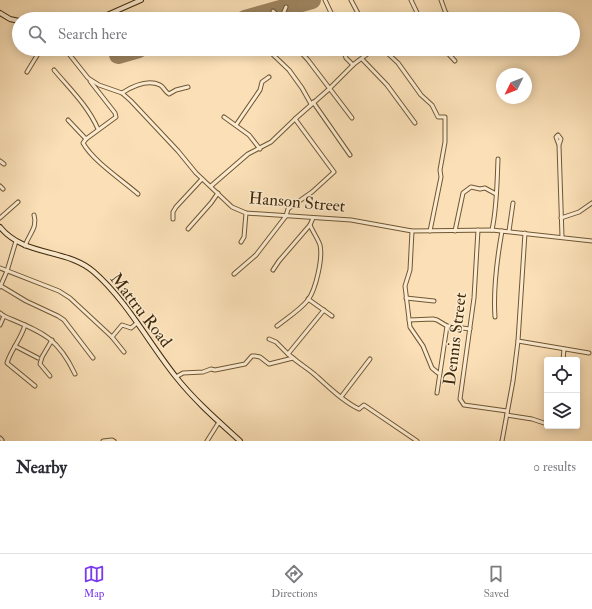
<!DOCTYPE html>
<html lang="en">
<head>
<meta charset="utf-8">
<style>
  body { margin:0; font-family:"IM FELL Double Pica",serif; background:#f2f2f3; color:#2b2b33 }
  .controls { position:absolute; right:12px; bottom:12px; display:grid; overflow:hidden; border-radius:4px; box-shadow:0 2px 10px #0003 }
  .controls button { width:36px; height:36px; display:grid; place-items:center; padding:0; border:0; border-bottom:1px solid #e1e1e2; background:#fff; color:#2b2b33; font:20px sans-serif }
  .compass { position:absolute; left:496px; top:68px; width:36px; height:36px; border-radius:50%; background:#fff; box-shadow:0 2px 10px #0003; rotate:227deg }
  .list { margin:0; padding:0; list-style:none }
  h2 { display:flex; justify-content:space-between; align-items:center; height:52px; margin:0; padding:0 16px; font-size:17px }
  h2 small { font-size:13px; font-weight:400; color:#7c7c81 }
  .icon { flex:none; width:22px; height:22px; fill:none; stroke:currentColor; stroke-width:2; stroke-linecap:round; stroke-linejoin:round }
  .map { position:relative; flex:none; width:592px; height:441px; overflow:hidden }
  .search { position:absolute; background:#fff; box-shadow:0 2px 10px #0003; left:12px; right:12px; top:12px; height:44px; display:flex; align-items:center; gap:10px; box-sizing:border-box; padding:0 14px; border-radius:22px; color:#7c7c81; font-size:15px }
  .sheet { height:112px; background:#fff }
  nav { display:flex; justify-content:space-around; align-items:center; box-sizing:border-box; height:56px; border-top:1px solid #e1e1e2; background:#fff; font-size:11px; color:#7c7c81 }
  nav a { display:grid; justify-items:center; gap:2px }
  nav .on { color:#7c3aed }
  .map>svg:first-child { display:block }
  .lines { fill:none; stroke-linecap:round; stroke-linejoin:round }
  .runway { stroke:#9e8460; stroke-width:18 }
  .street-casing { stroke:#6f5734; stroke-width:5 }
  .secondary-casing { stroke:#402909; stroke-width:6 }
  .street { stroke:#fcebd0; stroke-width:3 }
  .secondary { stroke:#fcebd0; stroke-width:4 }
  .labels { text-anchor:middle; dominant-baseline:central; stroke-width:3; stroke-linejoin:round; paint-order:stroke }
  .street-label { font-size:17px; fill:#402909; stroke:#fcebd0 }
</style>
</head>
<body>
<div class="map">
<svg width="592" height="441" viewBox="0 0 592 441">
  <rect width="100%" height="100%" fill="#fbe0b7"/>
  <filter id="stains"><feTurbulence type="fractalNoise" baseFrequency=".005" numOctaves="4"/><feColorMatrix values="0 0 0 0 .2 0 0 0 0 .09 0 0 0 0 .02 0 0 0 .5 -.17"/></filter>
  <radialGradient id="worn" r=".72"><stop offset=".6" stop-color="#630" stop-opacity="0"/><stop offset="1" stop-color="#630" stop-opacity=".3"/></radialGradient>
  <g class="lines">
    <!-- runway -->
    <g class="runway">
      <polyline points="245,19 312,0"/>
      <polyline points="118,55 139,49"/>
    </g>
    <!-- street casing -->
    <g class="street-casing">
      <g id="street">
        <polyline points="325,0 334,19"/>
        <polyline points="351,0 361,19"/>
        <polyline points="411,0 420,19"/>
        <polyline points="441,0 445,11 450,19"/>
        <polyline points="273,11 281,19 286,7"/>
        <polyline points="65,49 88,78 99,85 122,93 131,101 178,151 196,173 232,207 246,213 351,220 412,231 492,230 592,241"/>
        <polyline points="267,49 289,70 302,88 311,104"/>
        <polyline points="298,49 308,60 352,118"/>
        <polyline points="343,49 346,58 353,65"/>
        <polyline points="383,49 398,63 421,95 432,105 438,117 445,117 445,142 440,170 441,177 430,231"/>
        <polyline points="444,49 455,61"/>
        <polyline points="362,59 387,85 415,123"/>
        <path d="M54 70C70 89 88 106 98 129"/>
        <polyline points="27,72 41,49"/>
        <path d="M122 93C133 86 147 79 160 85 164 87 165 92 169 94L176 90 188 87"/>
        <polyline points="313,102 350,155"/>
        <polyline points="224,117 249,135 260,149"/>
        <polyline points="68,120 86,139 116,117 115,113 90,81"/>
        <polyline points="236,125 260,90 262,82 269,77"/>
        <path d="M86 139 83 143C93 161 122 180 138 194"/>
        <polyline points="559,145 556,137 558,135 561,139 559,145 562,237"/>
        <polyline points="0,161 4,164"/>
        <polyline points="0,186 3,189"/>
        <polyline points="211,186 248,154 271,142 295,119 328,90 354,64 374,49"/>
        <polyline points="0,218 18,202"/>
        <polyline points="561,218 579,212 592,203"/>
        <polyline points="173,219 173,212 176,207 202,179"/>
        <polyline points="188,229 211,203 218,193"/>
        <polyline points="478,230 474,298 460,399 464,405 507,411"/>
        <path d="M492 230C497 207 497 183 498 159"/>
        <polyline points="412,231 410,270 405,286 410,327 423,346 432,368 438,373"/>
        <polyline points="455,231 463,193 471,187 480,189 485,188 496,194"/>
        <polyline points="509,231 513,203"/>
        <polyline points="525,233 518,341 589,353"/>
        <polyline points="241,242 244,237 246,213"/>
        <path d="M25 246C29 234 38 227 34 215"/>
        <polyline points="0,268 59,291 70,298 112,337 124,352"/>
        <polyline points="273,270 279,261 310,225"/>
        <polyline points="234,274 256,255 286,216 288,209 312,192 334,172 295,119"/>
        <polyline points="1,286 26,301 58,316 64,320 93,358"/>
        <polyline points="0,287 7,271 16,241"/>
        <polyline points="406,298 434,301"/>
        <polyline points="308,299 332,316"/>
        <path d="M0 313 4 316C41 332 57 336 75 374"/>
        <path d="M495 317C493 289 497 259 502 231"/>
        <polyline points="409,320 433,319 437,320 447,326 470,329"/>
        <polyline points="0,325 4,316"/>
        <path d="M25 325C21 339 11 350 7 363L35 386"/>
        <path d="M277 326C287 318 300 310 308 300 316 289 323 258 320 245 318 239 313 232 310 225L313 218"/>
        <polyline points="112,337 122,325 131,328 137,323"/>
        <polyline points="269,339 276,342 288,354"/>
        <polyline points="15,346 38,358"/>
        <path d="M293 358C300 364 307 368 314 374 328 386 342 401 359 409L364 405 417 441"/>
        <polyline points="563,360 564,349"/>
        <polyline points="50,376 40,364 42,357 52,340"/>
        <polyline points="176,377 183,373 203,372 211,369 215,370 245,364 252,356 255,356 260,357 269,364 293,358 288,354 324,310"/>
        <polyline points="437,393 447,326"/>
        <polyline points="341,397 370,359"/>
        <polyline points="507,415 532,419 544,423"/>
        <polyline points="0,438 2,440"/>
        <polyline points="103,441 112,440 114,441"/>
        <polyline points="207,441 219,422"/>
        <polyline points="502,441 513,381 518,341"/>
      </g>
    </g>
    <!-- secondary casing -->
    <g class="secondary-casing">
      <g id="secondary">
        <polyline points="0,13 10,19 19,21"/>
        <polyline points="98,19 141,0"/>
        <path d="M0 227C24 257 67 248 94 272 127 301 148 342 176 377 195 401 217 420 240 441"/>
      </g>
    </g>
    <!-- street -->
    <use href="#street" class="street"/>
    <!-- secondary -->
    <use href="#secondary" class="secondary"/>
  </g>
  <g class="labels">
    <!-- street labels -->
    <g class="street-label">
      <text transform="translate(297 202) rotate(5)">Hanson Street</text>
      <text transform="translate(141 310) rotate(52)">Mattru Road</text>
      <text transform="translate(455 339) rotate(-83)">Dennis Street</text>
    </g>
  </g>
  <rect width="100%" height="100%" filter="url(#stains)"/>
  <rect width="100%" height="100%" fill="url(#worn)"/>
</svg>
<div class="controls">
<button><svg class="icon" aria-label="locate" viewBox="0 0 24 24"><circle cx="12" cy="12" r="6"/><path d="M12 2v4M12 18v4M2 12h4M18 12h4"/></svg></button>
<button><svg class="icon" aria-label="layers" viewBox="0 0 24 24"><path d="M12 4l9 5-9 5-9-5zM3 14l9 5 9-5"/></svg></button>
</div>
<svg class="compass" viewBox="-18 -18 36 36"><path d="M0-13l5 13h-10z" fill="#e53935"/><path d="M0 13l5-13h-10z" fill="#7c7c81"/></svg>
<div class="search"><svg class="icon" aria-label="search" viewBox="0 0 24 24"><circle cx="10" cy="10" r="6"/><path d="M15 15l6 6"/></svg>Search here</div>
</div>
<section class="sheet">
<h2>Nearby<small>0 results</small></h2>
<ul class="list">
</ul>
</section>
<nav>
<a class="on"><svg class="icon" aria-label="map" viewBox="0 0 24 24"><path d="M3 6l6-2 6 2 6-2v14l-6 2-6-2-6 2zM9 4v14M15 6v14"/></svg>Map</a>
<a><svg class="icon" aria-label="directions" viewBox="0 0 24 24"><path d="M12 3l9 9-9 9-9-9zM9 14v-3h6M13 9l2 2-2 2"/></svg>Directions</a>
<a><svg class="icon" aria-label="saved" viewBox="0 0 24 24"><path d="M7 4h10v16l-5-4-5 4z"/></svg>Saved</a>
</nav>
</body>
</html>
